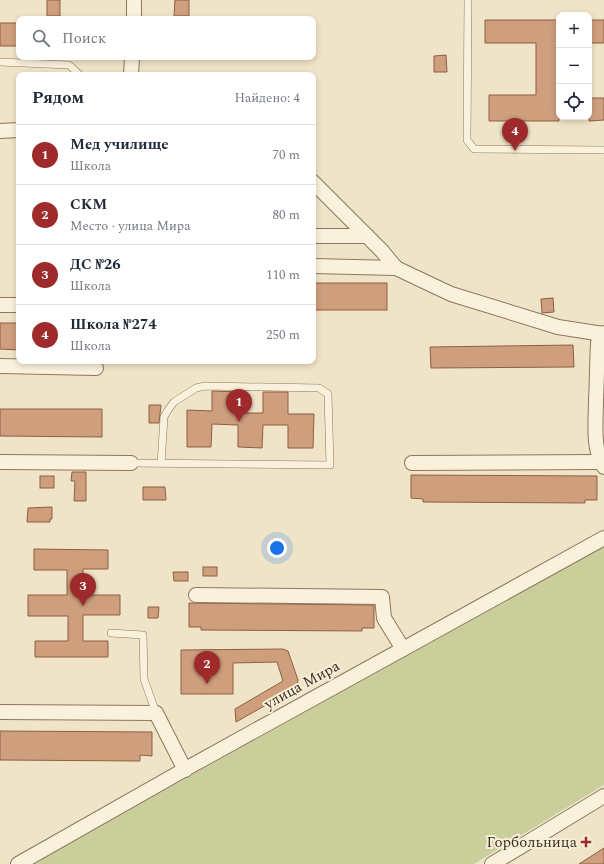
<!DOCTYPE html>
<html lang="ru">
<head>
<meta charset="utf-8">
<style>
  body { margin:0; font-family:Spectral,serif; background:#f6f6f7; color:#1f2937 }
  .controls { position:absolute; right:12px; top:12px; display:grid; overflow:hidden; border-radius:8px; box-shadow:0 2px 6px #0003 }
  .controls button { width:36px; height:36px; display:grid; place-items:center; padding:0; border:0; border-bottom:1px solid #e0e1e3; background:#fff; color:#1f2937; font:20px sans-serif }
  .you { position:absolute; left:277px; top:548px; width:14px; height:14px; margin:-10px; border:3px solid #fff; border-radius:50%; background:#1a73e8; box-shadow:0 0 0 6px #1a73e833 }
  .badge { display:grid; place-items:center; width:26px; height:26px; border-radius:50%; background:#9e2a2b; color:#fff; font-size:13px; font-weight:700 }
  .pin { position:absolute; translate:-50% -33px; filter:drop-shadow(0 1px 2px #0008) }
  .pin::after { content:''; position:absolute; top:21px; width:14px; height:12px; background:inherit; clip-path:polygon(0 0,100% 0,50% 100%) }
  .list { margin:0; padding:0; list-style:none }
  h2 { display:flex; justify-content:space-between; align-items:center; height:52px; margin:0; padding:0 16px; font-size:17px }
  h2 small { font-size:13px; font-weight:400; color:#747a83 }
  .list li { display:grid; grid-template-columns:26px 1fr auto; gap:12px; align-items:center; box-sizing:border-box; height:60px; padding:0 16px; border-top:1px solid #e0e1e3 }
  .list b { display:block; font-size:15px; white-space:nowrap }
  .list p { margin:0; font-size:13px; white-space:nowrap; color:#747a83 }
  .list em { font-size:13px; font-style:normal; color:#747a83 }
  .icon { flex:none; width:22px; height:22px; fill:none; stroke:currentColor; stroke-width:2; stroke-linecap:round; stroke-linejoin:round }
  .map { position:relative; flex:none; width:604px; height:864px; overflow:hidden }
  .search { position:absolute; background:#fff; box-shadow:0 2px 6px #0003; left:16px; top:16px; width:300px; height:44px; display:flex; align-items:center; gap:10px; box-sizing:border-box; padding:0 14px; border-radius:8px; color:#747a83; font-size:15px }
  .panel { position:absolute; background:#fff; box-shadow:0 2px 6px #0003; left:16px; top:72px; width:300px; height:292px; border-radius:8px }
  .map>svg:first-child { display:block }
  .green { fill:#c9cf9b }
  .building { fill:#cf9f7d; stroke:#8d5f41 }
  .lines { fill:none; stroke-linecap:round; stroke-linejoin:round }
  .service-casing { stroke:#8d765c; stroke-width:8 }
  .minor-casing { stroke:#8d765c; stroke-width:16 }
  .service { stroke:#faf1dc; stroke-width:7 }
  .minor { stroke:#faf1dc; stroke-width:14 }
  .poi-dot { fill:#9e2a2b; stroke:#f7eed8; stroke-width:1.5 }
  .labels { text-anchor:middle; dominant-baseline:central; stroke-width:4; stroke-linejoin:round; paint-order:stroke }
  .street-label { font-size:15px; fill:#3d2e20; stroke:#f7eed8 }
  .poi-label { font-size:15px; fill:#3d2e20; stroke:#f7eed8; text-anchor:end }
</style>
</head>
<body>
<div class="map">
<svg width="604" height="864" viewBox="0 0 604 864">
  <rect width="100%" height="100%" fill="#f0e4c8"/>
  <!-- green -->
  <polygon class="green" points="604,545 604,785 474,864 33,864"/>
  <!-- building -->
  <g class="building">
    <rect x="47" y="0" width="13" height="16"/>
    <polygon points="175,0 189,0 189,16 174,16"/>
    <polygon points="485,20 559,20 559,121 489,121 489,95 536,95 536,43 485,43"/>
    <rect x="589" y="20" width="15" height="23"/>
    <rect x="0" y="23" width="19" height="23"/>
    <polygon points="446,55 447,72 434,72 434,56"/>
    <polygon points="589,98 604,98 604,120 589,121"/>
    <rect x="313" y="283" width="74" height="27"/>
    <polygon points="553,298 554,312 542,313 541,299"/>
    <polygon points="0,323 19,323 19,350 0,349"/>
    <polygon points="573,345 574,367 431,368 430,347"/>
    <polygon points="212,391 239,392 238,413 263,413 263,392 288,392 288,414 314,414 313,448 288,448 288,425 263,425 262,448 238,447 238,425 212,424 211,447 187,447 187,410 212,411"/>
    <polygon points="149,405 161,405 159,423 149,423"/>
    <polygon points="0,409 102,409 102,437 0,436"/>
    <polygon points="72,472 86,472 86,501 74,501 75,481 71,481"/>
    <polygon points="411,475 597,476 597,500 585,500 585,503 423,502 423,499 411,498"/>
    <rect x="40" y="476" width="14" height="12"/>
    <polygon points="143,487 165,487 166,500 143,500"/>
    <polygon points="52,507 52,519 50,519 50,522 27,522 28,508"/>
    <polygon points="34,549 108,550 108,569 83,569 83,595 120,595 120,615 83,615 83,641 108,641 108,657 35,657 35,641 68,641 68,616 28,616 28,595 67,595 67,570 34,570"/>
    <rect x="203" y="567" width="14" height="9"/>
    <polygon points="173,572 188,572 188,581 174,581"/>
    <polygon points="189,603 374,605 374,628 362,628 362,631 201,630 201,627 189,627"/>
    <polygon points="148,607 159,607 158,618 148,618"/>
    <polygon points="283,649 288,651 298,680 296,688 236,722 235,709 283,681 277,662 233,663 233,694 181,694 181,650"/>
    <polygon points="0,731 152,732 152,756 140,755 140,761 0,760"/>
    <polygon points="604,848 604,864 579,864"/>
  </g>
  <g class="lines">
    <!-- service casing -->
    <g class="service-casing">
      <g id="service">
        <polyline points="468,0 467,140 474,149 604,150"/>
        <polyline points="0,62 69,65 80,75"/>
        <polyline points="131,463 330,465 328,394 319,388 205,386 196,388 174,402 168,410 164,417 161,464"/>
        <polyline points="111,633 143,635 144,679 156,713"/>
      </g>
    </g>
    <!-- minor casing -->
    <g class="minor-casing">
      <g id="minor">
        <polyline points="134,19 134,0"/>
        <polyline points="131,75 132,57"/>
        <polyline points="0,131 19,130"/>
        <polyline points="313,182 382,251 396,268"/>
        <polyline points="313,236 367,236"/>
        <polyline points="313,266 396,268 451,294 558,327 603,334"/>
        <polyline points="0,305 19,305"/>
        <path d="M604 333 599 338 598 343C597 362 597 381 596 400 596 421 592 448 604 467"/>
        <polyline points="0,366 96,368"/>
        <polyline points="0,462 131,463"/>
        <polyline points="412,463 601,462"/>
        <polyline points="196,595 382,597 384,618 403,649"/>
        <polyline points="0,712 156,713 185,770"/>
        <polyline points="18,864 191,766 604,538"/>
        <polyline points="492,864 604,796"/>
      </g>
    </g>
    <!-- service -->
    <use href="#service" class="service"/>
    <!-- minor -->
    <use href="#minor" class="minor"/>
  </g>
  <!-- markers -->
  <path class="poi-dot" d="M584 836h4v4h4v4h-4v4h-4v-4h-4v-4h4z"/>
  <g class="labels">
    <!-- street labels -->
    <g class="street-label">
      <text transform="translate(302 685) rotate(-29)">улица Мира</text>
    </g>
    <!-- poi labels -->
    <g class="poi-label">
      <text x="577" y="842">Горбольница</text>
    </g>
  </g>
</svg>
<div class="controls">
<button>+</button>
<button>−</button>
<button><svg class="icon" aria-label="locate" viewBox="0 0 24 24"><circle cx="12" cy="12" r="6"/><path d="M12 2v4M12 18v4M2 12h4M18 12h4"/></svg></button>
</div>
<div class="you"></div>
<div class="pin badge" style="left:239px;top:422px">1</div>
<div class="pin badge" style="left:207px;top:684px">2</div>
<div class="pin badge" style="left:83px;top:606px">3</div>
<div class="pin badge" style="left:515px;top:151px">4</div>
<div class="search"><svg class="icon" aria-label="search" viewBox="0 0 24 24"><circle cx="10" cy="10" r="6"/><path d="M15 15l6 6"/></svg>Поиск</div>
<section class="panel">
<h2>Рядом<small>Найдено: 4</small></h2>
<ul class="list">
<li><span class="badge">1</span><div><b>Мед училище</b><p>Школа</p></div><em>70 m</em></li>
<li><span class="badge">2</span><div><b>СКМ</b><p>Место · улица Мира</p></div><em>80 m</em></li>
<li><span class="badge">3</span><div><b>ДС №26</b><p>Школа</p></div><em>110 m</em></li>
<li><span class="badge">4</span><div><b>Школа №274</b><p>Школа</p></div><em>250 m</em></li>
</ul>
</section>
</div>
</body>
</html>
